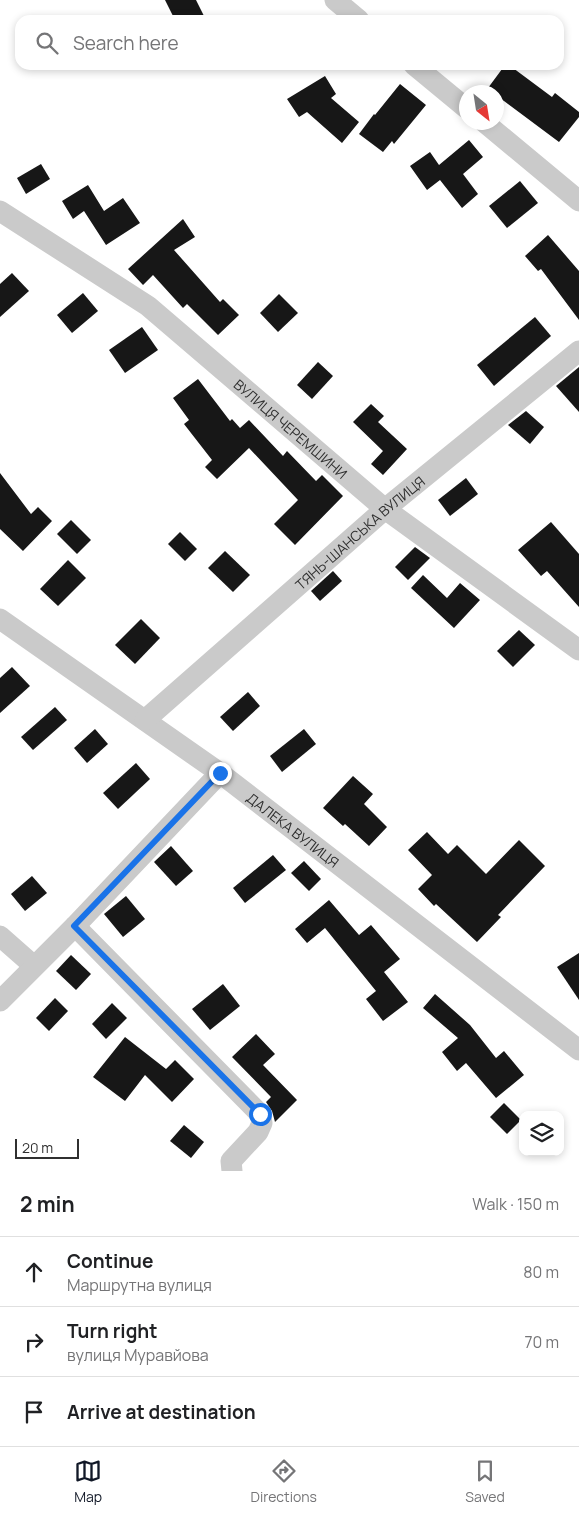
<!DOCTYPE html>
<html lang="en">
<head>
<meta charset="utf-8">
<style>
  body { margin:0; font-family:Manrope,sans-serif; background:#f2f2f2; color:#202124 }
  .controls { position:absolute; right:15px; bottom:15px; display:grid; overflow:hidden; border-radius:10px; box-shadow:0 2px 8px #0003 }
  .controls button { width:45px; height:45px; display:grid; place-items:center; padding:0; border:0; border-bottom:1px solid #e0e0e0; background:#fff; color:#202124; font:25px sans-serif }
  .compass { position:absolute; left:459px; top:85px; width:45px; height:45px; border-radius:50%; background:#fff; box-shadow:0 2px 8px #0003; rotate:150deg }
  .scale { position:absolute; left:15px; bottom:12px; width:64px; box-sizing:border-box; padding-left:5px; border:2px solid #303030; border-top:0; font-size:14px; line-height:18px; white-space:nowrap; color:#303030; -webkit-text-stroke:4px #fff; paint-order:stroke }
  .stop { position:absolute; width:15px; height:15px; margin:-11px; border:4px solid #1a73e8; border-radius:50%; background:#fff }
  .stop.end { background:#1a73e8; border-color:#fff; box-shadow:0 1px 5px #0008 }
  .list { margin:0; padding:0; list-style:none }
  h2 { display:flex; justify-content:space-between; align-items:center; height:65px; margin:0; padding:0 20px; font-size:21px }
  h2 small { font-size:16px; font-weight:400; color:#757577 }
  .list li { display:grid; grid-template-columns:32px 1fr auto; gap:15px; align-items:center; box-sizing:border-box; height:70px; padding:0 20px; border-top:1px solid #e0e0e0 }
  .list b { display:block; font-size:19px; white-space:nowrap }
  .list p { margin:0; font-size:16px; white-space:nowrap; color:#757577 }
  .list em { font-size:16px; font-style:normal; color:#757577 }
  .icon { flex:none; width:28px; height:28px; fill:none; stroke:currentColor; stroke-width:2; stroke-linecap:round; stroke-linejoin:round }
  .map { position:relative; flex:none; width:579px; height:1171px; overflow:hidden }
  .search { position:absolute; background:#fff; box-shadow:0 2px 8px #0003; left:15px; right:15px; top:15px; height:55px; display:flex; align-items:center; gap:12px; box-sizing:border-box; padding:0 18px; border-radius:15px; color:#757577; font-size:19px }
  .sheet { height:275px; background:#fff }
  nav { display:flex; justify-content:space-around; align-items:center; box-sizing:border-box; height:70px; border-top:1px solid #e0e0e0; background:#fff; font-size:14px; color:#757577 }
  nav a { display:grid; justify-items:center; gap:2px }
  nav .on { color:#111827 }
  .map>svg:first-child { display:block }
  .building { fill:#171717 }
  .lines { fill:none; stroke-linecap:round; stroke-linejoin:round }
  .minor { stroke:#cacaca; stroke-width:21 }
  .route { stroke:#1a73e8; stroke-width:6 }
  .labels { text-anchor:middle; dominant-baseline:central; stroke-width:5; stroke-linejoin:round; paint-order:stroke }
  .street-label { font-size:14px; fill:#303030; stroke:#fff }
</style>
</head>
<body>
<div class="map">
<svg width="579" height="1171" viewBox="0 0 579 1171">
  <rect width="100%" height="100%" fill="#fff"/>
  <!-- building -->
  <g class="building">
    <polygon points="165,0 196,0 206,20 175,20"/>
    <polygon points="505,65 509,65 552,97 555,93 579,112 579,117 559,142 496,95 496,92 494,92 488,88"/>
    <polygon points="325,76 336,94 331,98 359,122 342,143 307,112 299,117 287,99"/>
    <polygon points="400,84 426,105 394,144 392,141 383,152 359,134 374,114 375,115"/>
    <polygon points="469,140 483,157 463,174 478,194 462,208 440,180 427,190 410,166 430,152 439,165"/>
    <polygon points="41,164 50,179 26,194 17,178"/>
    <polygon points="520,181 538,203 507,228 489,206"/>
    <polygon points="88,185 104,211 123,198 140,223 106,245 84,211 73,219 62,201"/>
    <polygon points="183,219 195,237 174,250 220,302 223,299 239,315 218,335 187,304 183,308 153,275 143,285 128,269"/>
    <polygon points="548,235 579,271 579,320 541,269 538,271 525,256"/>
    <polygon points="12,273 29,291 0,317 0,284"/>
    <polygon points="83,293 98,311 72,333 57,315"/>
    <polygon points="279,294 298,313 278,332 260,313"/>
    <polygon points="535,317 551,336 494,386 477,365"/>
    <polygon points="142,327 158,350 125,373 109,350"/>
    <polygon points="318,362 333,376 312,399 297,385"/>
    <polygon points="579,367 579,412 556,386"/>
    <polygon points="198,379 230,421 232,419 240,428 249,420 283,456 287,451 316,481 322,475 343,496 295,545 274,524 298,500 249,448 217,479 205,467 212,460 184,424 189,420 173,398"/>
    <polygon points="371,404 384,416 378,422 407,449 383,475 371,464 383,451 353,422"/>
    <polygon points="526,411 544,427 530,444 508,425"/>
    <polygon points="0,473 31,514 38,507 52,521 23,551 0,529"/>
    <polygon points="466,478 478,494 450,516 438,500"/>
    <polygon points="71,520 91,540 77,554 57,534"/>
    <polygon points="551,522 579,554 579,607 547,571 541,576 518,550"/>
    <polygon points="180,532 197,549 185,561 168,544"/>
    <polygon points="415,547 430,558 408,580 395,567"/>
    <polygon points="225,551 250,575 233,592 208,568"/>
    <polygon points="68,560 86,578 58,606 40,589"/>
    <polygon points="333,571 342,581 320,601 311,591"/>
    <polygon points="423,575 447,598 460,583 480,600 454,628 411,588"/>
    <polygon points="141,619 160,638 135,664 115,645"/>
    <polygon points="519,630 535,645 513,667 497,651"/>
    <polygon points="12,667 30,686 0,713 0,678"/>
    <polygon points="248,692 260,706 233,731 220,717"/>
    <polygon points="55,707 67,720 33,750 21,737"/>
    <polygon points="95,729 108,744 87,763 74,748"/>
    <polygon points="304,729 316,744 282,772 270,756"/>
    <polygon points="136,763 150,779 118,809 103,793"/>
    <polygon points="353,776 373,794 364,804 387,827 369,846 345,824 343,826 323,808"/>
    <polygon points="427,832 448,854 457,845 486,874 519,840 545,866 498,915 501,917 477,942 436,904 434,906 418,889 432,875 408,850"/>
    <polygon points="171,846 193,871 176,886 154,862"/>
    <polygon points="273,855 286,870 245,903 233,888"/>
    <polygon points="304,861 321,879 309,891 291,873"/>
    <polygon points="32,876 47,893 25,911 11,894"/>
    <polygon points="126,896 145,919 123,937 104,914"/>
    <polygon points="329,900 359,935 371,925 400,959 384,972 408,1002 383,1021 366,999 376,991 325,928 307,943 295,929"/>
    <polygon points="579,953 579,1000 557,967"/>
    <polygon points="71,955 91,974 76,990 56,971"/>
    <polygon points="223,984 240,1006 210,1030 192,1009"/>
    <polygon points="435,994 470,1025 496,1058 504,1051 524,1075 496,1098 466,1063 457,1071 442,1052 458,1038 423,1008"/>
    <polygon points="55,998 68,1011 49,1031 36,1018"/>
    <polygon points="112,1003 127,1018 106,1039 92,1024"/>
    <polygon points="256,1034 275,1054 263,1065 297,1100 275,1122 272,1111 266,1102 271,1097 232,1057"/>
    <polygon points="125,1037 166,1069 175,1060 194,1079 172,1102 145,1075 125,1101 93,1077"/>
    <polygon points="504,1103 521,1120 507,1134 490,1117"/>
    <polygon points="184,1125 204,1142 191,1158 170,1141"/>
  </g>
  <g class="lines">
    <!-- minor -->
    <g class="minor">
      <polyline points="335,0 359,20"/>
      <polyline points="414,65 466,108"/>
      <polyline points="484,122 579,201"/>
      <path id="s1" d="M0 211 148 306 385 509 579 650"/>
      <path id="s2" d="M0 619 220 773 579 1050"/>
      <path id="s3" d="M145 720 385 509 579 351"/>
      <polyline points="75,926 260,1114 262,1123 258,1132 231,1161 232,1171"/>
      <polyline points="0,936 34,966"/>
      <polyline points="0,1001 75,926 220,773"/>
    </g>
  </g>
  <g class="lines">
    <!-- route -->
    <polyline class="route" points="220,773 74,926 260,1114"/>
  </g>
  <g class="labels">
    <!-- street labels -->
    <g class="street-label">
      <text stroke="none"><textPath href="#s1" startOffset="364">ВУЛИЦЯ ЧЕРЕМШИНИ</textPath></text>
      <text stroke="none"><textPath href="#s3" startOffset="285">ТЯНЬ-ШАНСЬКА ВУЛИЦЯ</textPath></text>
      <text stroke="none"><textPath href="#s2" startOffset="361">ДАЛЕКА ВУЛИЦЯ</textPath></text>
    </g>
  </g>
</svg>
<div class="controls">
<button><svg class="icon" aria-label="layers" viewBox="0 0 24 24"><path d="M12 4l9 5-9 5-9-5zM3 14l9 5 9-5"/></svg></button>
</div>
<svg class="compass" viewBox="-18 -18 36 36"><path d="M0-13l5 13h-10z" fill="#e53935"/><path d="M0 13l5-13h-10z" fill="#757577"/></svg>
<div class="scale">20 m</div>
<div class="stop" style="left:260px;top:1114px"></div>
<div class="stop end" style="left:220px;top:773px"></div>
<div class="search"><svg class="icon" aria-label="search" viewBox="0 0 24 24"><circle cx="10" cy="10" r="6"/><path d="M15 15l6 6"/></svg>Search here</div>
</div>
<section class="sheet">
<h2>2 min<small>Walk · 150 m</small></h2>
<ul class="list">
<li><svg class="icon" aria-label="ahead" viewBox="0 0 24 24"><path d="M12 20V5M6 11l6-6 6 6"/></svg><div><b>Continue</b><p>Маршрутна вулиця</p></div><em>80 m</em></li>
<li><svg class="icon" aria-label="right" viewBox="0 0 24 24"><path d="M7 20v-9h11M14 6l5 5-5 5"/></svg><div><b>Turn right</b><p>вулиця Муравйова</p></div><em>70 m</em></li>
<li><svg class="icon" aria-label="arrive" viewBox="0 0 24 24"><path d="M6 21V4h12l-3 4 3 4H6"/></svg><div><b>Arrive at destination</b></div></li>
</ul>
</section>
<nav>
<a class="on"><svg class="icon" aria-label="map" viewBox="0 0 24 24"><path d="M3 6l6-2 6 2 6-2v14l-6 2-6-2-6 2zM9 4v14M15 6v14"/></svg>Map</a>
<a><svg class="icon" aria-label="directions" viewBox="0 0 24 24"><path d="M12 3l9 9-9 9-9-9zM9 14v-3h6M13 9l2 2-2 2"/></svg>Directions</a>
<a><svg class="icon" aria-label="saved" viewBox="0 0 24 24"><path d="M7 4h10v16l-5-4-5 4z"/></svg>Saved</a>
</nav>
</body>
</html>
